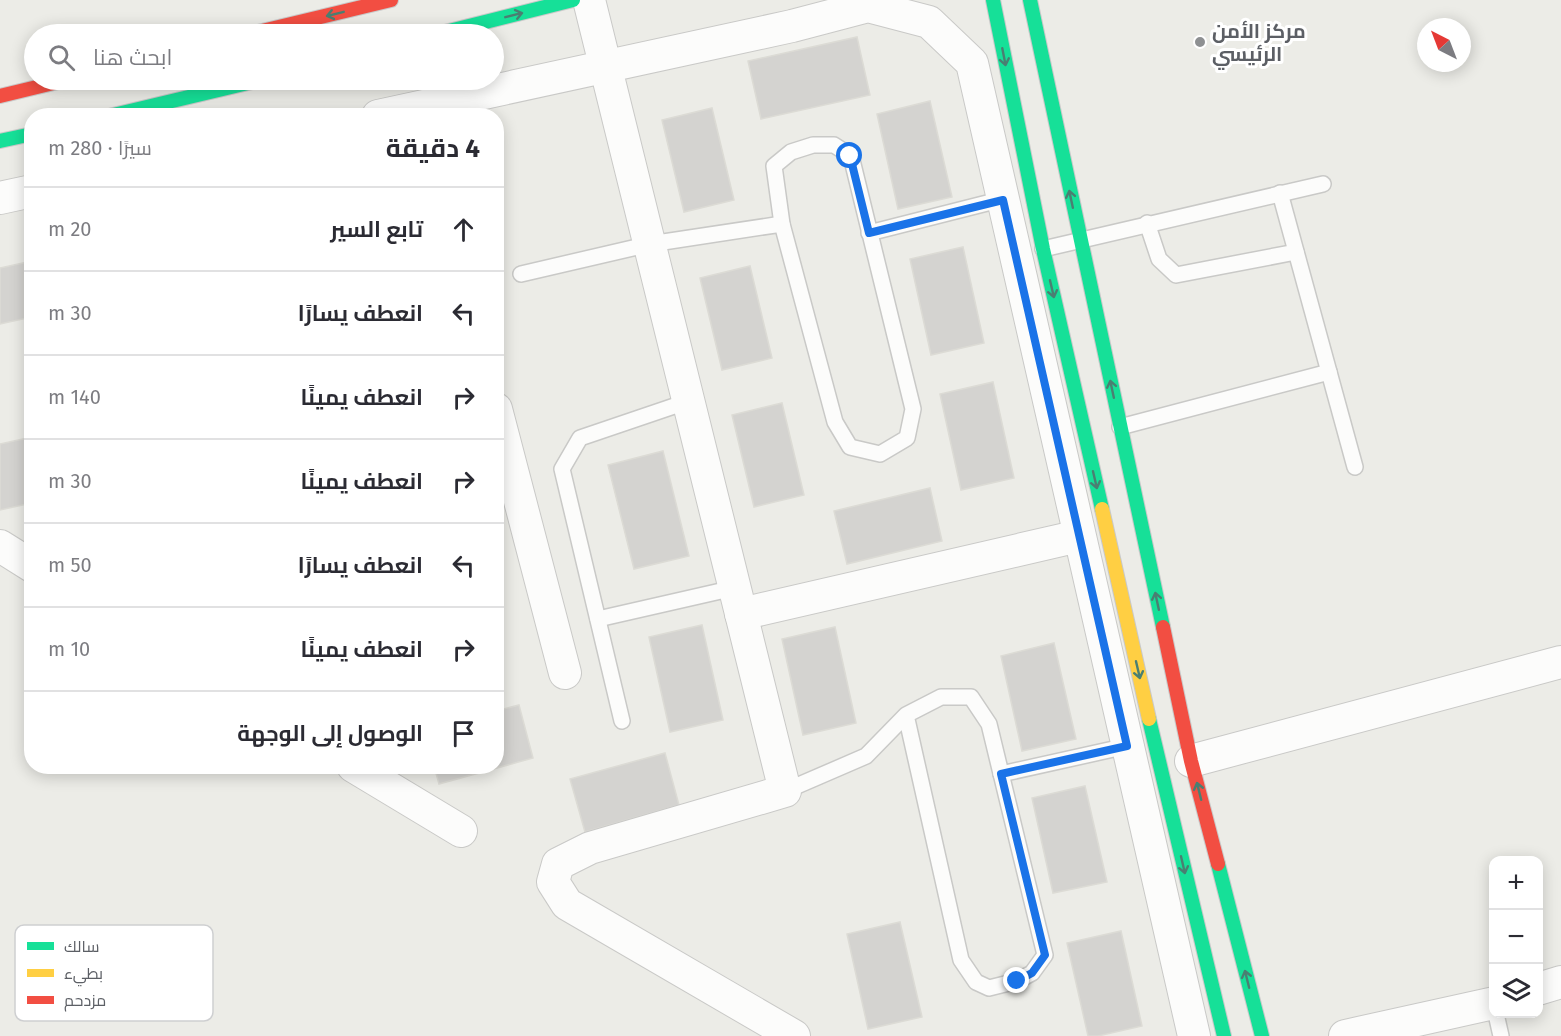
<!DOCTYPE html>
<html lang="ar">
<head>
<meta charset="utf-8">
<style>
  body { margin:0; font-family:"Fira Sans",Cairo,sans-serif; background:#f2f2f3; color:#2b2b33; direction:rtl }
  .controls { position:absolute; right:18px; bottom:18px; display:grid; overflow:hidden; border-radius:12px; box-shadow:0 3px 15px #0003 }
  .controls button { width:54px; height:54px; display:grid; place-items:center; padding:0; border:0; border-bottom:2px solid #e1e1e2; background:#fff; color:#2b2b33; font:30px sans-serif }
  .compass { position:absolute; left:1417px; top:18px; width:54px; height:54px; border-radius:50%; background:#fff; box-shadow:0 3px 15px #0003; rotate:318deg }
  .stop { position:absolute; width:18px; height:18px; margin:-14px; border:4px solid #1a73e8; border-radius:50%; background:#fff }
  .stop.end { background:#1a73e8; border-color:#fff; box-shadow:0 2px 6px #0008 }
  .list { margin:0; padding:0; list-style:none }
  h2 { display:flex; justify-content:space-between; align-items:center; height:78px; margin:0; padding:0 24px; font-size:26px }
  h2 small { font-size:20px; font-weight:400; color:#7c7c81 }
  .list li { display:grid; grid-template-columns:39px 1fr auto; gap:18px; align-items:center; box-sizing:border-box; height:84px; padding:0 24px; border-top:2px solid #e1e1e2 }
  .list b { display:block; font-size:22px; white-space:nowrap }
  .list em { font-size:20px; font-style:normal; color:#7c7c81 }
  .icon { flex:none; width:33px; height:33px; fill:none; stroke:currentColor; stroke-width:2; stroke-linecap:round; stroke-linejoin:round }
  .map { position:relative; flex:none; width:1561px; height:1036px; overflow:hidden; direction:ltr }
  .search { position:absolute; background:#fff; box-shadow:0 3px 15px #0003; left:24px; top:24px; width:480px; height:66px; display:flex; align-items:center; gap:15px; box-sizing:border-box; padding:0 21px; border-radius:33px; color:#7c7c81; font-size:22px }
  .panel { position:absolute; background:#fff; box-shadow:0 3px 15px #0003; left:24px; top:108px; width:480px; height:666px; border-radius:24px; direction:rtl }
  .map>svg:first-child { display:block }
  .building { fill:#d4d3d0; stroke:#dcdbd5; stroke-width:1.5 }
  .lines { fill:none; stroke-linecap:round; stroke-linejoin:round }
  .lane-casing { stroke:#c9c9c7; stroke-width:18 }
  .street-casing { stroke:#c9c9c7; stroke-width:34 }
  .fast-casing { stroke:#c9c9c9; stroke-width:16 }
  .slow-casing { stroke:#c9c9c9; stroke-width:16 }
  .jam-casing { stroke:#c9c9c9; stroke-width:16 }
  .lane { stroke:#fcfcfb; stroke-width:15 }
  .street { stroke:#fcfcfb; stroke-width:32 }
  .fast { stroke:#16e098; stroke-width:14 }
  .slow { stroke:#ffcf43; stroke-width:14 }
  .jam { stroke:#f24e42; stroke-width:14 }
  .oneway { stroke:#4a7f72 }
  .route { stroke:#1a73e8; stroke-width:8 }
  .poi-dot { fill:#8e9092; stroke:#fff; stroke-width:2 }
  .labels { text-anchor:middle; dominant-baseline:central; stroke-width:6; stroke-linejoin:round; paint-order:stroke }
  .poi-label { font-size:20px; font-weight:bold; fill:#5c5f65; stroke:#fff; text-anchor:start }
  .key { fill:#fff; stroke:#cecfd1; stroke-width:1.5 }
  .key-label { font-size:16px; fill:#5c5f65 }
</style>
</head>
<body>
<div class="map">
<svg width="1561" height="1036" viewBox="0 0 1561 1036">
  <rect width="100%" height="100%" fill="#ecece7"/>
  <!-- building -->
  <g class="building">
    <polygon points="857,37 870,95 761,119 748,61"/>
    <polygon points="930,101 952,197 898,209 877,114"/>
    <polygon points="712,108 734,200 684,212 662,120"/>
    <polygon points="963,247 984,343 931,355 910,259"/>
    <polygon points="32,261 32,317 0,324 0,268"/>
    <polygon points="750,266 772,358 722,370 700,278"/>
    <polygon points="993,382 1014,478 961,490 940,394"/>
    <polygon points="782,403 804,495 754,507 732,415"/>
    <polygon points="32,437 32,503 0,510 0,444"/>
    <polygon points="663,451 689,556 634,569 608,465"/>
    <polygon points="930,488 942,541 847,564 834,511"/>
    <polygon points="702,625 723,720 670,732 649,637"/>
    <polygon points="835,627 856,723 803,735 782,639"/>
    <polygon points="1054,643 1076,739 1022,751 1001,656"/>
    <polygon points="519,705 533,758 439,784 434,766 496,766 496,711"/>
    <polygon points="665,753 679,805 585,832 570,779"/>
    <polygon points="1085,786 1107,882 1053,893 1032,798"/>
    <polygon points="900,922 922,1017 868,1029 847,934"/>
    <polygon points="1121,931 1142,1026 1098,1036 1088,1036 1067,943"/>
  </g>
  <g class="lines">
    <!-- lane casing -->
    <g class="lane-casing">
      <g id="lane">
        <polygon points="813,145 834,145 851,156 913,409 907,438 880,454 850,447 835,422 782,224 774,166 791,152"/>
        <polyline points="1280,193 1355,467"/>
        <polyline points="1147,223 1159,259 1176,275 1296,252"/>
        <polyline points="869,233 1003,199"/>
        <polyline points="1043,249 1323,184"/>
        <polyline points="521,274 650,244 782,224"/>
        <polyline points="1120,427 1329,372"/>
        <polyline points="598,619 734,588"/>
        <polyline points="622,721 562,469 580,438 689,401"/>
        <polyline points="1001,774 1127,746"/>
        <polyline points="785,791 866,756 906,715 941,697 971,697 989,724 1045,955 1032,973 1017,981 989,988 976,982 961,960 906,715"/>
        <polyline points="1496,1014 1501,1036"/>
      </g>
    </g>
    <!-- street casing -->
    <g class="street-casing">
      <g id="street">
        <polyline points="589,0 785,791 590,848 558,864 553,882 567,904 794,1036"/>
        <polyline points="378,116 792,26 868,6 929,22 972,63 1194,1036"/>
        <polyline points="0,198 32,191"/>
        <polyline points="496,409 565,673"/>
        <polyline points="0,546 32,566"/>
        <polyline points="741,614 1079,536"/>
        <polyline points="1191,761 1561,662"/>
        <polyline points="353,766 461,831"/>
        <polyline points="1538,989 1561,982"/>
        <polyline points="1345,1036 1494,1003"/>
      </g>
    </g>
    <!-- fast casing -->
    <g class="fast-casing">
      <g id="fast">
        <polyline points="993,0 1043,249 1102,509"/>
        <polyline points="1030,0 1163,627"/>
        <polyline points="437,34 573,0"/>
        <polyline points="109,116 260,80"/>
        <polyline points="0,141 32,134"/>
        <polyline points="1149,719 1224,1036"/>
        <polyline points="1218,864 1262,1036"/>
      </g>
    </g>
    <!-- slow casing -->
    <g class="slow-casing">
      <polyline id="slow" points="1102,509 1149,719"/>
    </g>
    <!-- jam casing -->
    <g class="jam-casing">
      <g id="jam">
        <polyline points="250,34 391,0"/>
        <polyline points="0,96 66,80"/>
        <polyline points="1163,627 1191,761 1218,864"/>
      </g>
    </g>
    <!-- lane -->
    <use href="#lane" class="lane"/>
    <!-- street -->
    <use href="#street" class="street"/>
    <!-- fast -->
    <use href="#fast" class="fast"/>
    <!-- slow -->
    <use href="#slow" class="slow"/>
    <!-- jam -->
    <use href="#jam" class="jam"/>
  </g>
  <!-- one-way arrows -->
  <defs><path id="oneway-shaft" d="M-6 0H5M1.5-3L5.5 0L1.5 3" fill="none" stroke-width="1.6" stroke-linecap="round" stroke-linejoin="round" transform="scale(1.5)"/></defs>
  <g class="oneway">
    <use href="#oneway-shaft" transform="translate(335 14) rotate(166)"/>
    <use href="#oneway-shaft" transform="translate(514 15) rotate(-14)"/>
    <use href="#oneway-shaft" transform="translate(1004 57) rotate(79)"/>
    <use href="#oneway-shaft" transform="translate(1071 199) rotate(-102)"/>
    <use href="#oneway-shaft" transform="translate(1052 289) rotate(77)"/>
    <use href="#oneway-shaft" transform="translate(1112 389) rotate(-102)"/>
    <use href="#oneway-shaft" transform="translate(1095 480) rotate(77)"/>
    <use href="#oneway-shaft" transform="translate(1157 601) rotate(-102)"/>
    <use href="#oneway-shaft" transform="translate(1138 670) rotate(77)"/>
    <use href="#oneway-shaft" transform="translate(1199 791) rotate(-104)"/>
    <use href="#oneway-shaft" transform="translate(1183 865) rotate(77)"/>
    <use href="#oneway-shaft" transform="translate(1247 979) rotate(-104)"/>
  </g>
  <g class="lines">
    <!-- route -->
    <polyline class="route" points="850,156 869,233 1003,200 1127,746 1001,774 1045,955 1032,973 1017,981"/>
  </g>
  <!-- markers -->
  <circle class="poi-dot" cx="1200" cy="42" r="6"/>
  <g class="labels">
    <!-- poi labels -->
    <g class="poi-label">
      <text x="1212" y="31">مركز الأمن<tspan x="1212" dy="23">الرئيسي</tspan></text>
    </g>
  </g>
  <!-- legend -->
  <rect x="15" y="925" width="198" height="96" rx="9" class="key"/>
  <rect x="27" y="942" width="27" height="8" fill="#16e098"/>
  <rect x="27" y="969" width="27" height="8" fill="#ffcf43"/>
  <rect x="27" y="996" width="27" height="8" fill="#f24e42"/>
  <g class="key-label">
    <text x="64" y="952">سالك</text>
    <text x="64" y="979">بطيء</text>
    <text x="64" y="1006">مزدحم</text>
  </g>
</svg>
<div class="controls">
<button>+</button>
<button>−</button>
<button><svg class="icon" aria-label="layers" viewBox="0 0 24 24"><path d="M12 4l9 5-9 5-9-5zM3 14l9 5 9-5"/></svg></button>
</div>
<svg class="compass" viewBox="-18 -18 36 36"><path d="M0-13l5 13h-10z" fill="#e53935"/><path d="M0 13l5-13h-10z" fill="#7c7c81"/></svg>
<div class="stop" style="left:850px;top:156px"></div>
<div class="stop end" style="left:1017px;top:981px"></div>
<div class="search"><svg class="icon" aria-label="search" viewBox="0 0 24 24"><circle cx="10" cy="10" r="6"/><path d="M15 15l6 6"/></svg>ابحث هنا</div>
<section class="panel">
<h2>4 دقيقة<small>سيرًا · 280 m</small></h2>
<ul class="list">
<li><svg class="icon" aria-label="ahead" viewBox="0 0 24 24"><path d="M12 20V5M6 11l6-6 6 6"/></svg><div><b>تابع السير</b></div><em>20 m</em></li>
<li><svg class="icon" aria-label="left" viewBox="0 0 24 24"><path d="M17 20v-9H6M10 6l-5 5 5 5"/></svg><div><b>انعطف يسارًا</b></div><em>30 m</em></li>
<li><svg class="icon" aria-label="right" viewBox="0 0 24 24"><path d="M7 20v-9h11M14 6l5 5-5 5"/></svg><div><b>انعطف يمينًا</b></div><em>140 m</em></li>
<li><svg class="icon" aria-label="right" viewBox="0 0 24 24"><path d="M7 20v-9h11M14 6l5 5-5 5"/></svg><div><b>انعطف يمينًا</b></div><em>30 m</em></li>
<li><svg class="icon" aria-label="left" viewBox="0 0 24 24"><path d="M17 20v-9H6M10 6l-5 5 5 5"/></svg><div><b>انعطف يسارًا</b></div><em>50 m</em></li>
<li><svg class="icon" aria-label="right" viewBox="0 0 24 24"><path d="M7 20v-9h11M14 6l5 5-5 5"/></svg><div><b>انعطف يمينًا</b></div><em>10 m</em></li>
<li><svg class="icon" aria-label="arrive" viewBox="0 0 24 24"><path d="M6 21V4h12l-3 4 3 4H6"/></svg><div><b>الوصول إلى الوجهة</b></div></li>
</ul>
</section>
</div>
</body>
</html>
